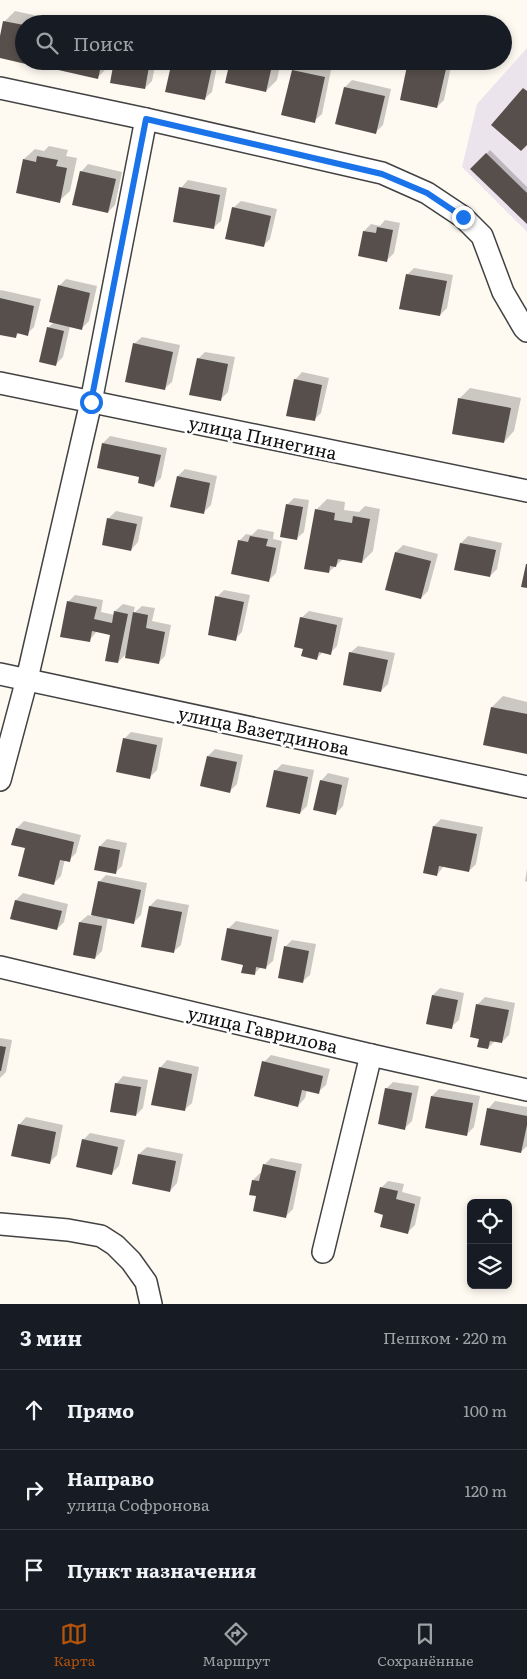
<!DOCTYPE html>
<html lang="ru">
<head>
<meta charset="utf-8">
<style>
  body { margin:0; font-family:Literata,serif; background:#242831; color:#f1f3f6 }
  .controls { position:absolute; right:15px; bottom:15px; display:grid; overflow:hidden; border-radius:8px; box-shadow:0 2px 8px #0003 }
  .controls button { width:45px; height:45px; display:grid; place-items:center; padding:0; border:0; border-bottom:1px solid #363941; background:#171b24; color:#f1f3f6; font:25px sans-serif }
  .stop { position:absolute; width:15px; height:15px; margin:-11px; border:4px solid #1a73e8; border-radius:50%; background:#fff }
  .stop.end { background:#1a73e8; border-color:#fff; box-shadow:0 1px 5px #0008 }
  .list { margin:0; padding:0; list-style:none }
  h2 { display:flex; justify-content:space-between; align-items:center; height:65px; margin:0; padding:0 20px; font-size:21px }
  h2 small { font-size:16px; font-weight:400; color:#9ea1a6 }
  .list li { display:grid; grid-template-columns:32px 1fr auto; gap:15px; align-items:center; box-sizing:border-box; height:80px; padding:0 20px; border-top:1px solid #363941 }
  .list b { display:block; font-size:19px; white-space:nowrap }
  .list p { margin:0; font-size:16px; white-space:nowrap; color:#9ea1a6 }
  .list em { font-size:16px; font-style:normal; color:#9ea1a6 }
  .icon { flex:none; width:28px; height:28px; fill:none; stroke:currentColor; stroke-width:2; stroke-linecap:round; stroke-linejoin:round }
  .map { position:relative; flex:none; width:527px; height:1304px; overflow:hidden }
  .search { position:absolute; background:#171b24; box-shadow:0 2px 8px #0003; left:15px; right:15px; top:15px; height:55px; display:flex; align-items:center; gap:12px; box-sizing:border-box; padding:0 18px; border-radius:28px; color:#9ea1a6; font-size:19px }
  .sheet { height:305px; background:#171b24 }
  nav { display:flex; justify-content:space-around; align-items:center; box-sizing:border-box; height:70px; border-top:1px solid #363941; background:#171b24; font-size:14px; color:#9ea1a6 }
  nav a { display:grid; justify-items:center; gap:2px }
  nav .on { color:#b45309 }
  .map>svg:first-child { display:block }
  .industrial { fill:#ebe4ed }
  .shadow { fill:#0003 }
  .building { fill:#574f4c }
  .lines { fill:none; stroke-linecap:round; stroke-linejoin:round }
  .minor-casing { stroke:#424242; stroke-width:24 }
  .minor { stroke:#fff; stroke-width:21 }
  .route { stroke:#1a73e8; stroke-width:6 }
  .labels { text-anchor:middle; dominant-baseline:central; stroke-width:5; stroke-linejoin:round; paint-order:stroke }
  .street-label { font-size:18px; fill:#0f0f0f; stroke:#fff }
</style>
</head>
<body>
<div class="map">
<svg width="527" height="1304" viewBox="0 0 527 1304">
  <rect width="100%" height="100%" fill="#fefaf2"/>
  <!-- industrial -->
  <polygon class="industrial" points="527,48 527,232 462,167 477,104"/>
  <!-- shadow -->
  <g class="shadow">
    <polygon points="15,11 61,21 60,24 24,24 24,61 48,61 43,66 0,57 0,42 5,21"/>
    <polygon points="57,61 109,61 108,67 97,78"/>
    <polygon points="116,61 156,61 152,81 145,88"/>
    <polygon points="173,61 218,61 212,92 204,99"/>
    <polygon points="231,61 281,61 277,80 266,91"/>
    <polygon points="409,61 452,62 444,100 437,107 401,99"/>
    <polygon points="300,63 331,70 322,114 314,121 293,70"/>
    <polygon points="352,80 391,89 383,125 376,132 345,87"/>
    <polygon points="49,146 68,150 66,156 77,158 70,191 59,201 24,159 35,149 44,151"/>
    <polygon points="490,150 527,187 527,223 472,169"/>
    <polygon points="88,164 122,172 115,205 108,212 81,172"/>
    <polygon points="188,180 227,188 221,221 213,228 181,188"/>
    <polygon points="241,201 277,209 270,239 263,246 233,208"/>
    <polygon points="385,220 400,223 394,253 387,260 364,231 371,224 380,226"/>
    <polygon points="414,268 453,275 447,308 440,315 407,275"/>
    <polygon points="66,279 97,286 89,321 82,328 70,326 63,357 56,364 48,328 54,322 59,286"/>
    <polygon points="1,290 41,299 34,327 27,334 20,332 15,337 0,334 0,291"/>
    <polygon points="142,337 180,345 172,382 164,389 134,344"/>
    <polygon points="205,352 235,357 228,392 220,400 198,359"/>
    <polygon points="302,372 329,378 321,413 314,420 295,380"/>
    <polygon points="470,388 521,398 514,431 504,442 459,399"/>
    <polygon points="110,436 167,448 161,478 154,485 141,476 103,443"/>
    <polygon points="185,469 217,476 211,505 204,512 178,476"/>
    <polygon points="294,498 309,500 304,532 296,539 287,505"/>
    <polygon points="327,499 345,502 344,510 359,512 365,506 380,509 373,551 362,562 343,559 329,572 316,510"/>
    <polygon points="116,511 143,517 138,542 131,550 108,519"/>
    <polygon points="258,529 274,532 273,539 282,541 276,573 269,580 239,541 246,534 252,535"/>
    <polygon points="468,536 502,543 497,569 490,576 456,569 461,543"/>
    <polygon points="403,545 438,554 428,591 421,598 386,589 396,552"/>
    <polygon points="224,590 250,595 242,632 235,639 217,597"/>
    <polygon points="75,595 103,600 101,612 115,615 115,611 123,604 135,607 133,614 142,606 155,608 152,621 171,625 165,656 158,663 127,653 118,662 111,634 97,631 89,641 68,602"/>
    <polygon points="309,611 343,618 337,646 330,653 323,652 317,658 301,618"/>
    <polygon points="358,646 395,653 388,684 381,691 350,653"/>
    <polygon points="503,696 527,702 527,753 485,744 492,707"/>
    <polygon points="131,732 163,738 157,770 149,778 124,739"/>
    <polygon points="215,749 243,755 237,784 230,791 208,756"/>
    <polygon points="282,764 314,770 307,806 300,813 275,771"/>
    <polygon points="328,773 349,778 343,806 336,813 321,781"/>
    <polygon points="441,819 483,827 476,864 469,871 444,866 437,875 434,826"/>
    <polygon points="24,821 81,835 76,853 69,860 65,859 61,876 54,883 27,847 17,828"/>
    <polygon points="107,839 127,843 122,866 115,873 100,846"/>
    <polygon points="527,869 527,882 525,881"/>
    <polygon points="106,875 147,883 141,915 134,922 108,917 102,951 95,958 74,954 80,922 88,915 92,916 99,882"/>
    <polygon points="23,893 68,904 64,922 57,929 12,918 16,900"/>
    <polygon points="157,899 189,905 181,945 173,952 150,906"/>
    <polygon points="236,921 279,930 273,961 265,968 261,967 254,974 245,964 222,959 229,928"/>
    <polygon points="292,940 316,944 310,975 302,982 285,947"/>
    <polygon points="440,988 464,993 459,1020 451,1027 433,995"/>
    <polygon points="485,997 515,1003 509,1035 502,1042 495,1041 488,1048 480,1038 478,1004"/>
    <polygon points="0,1038 12,1040 6,1072 0,1078"/>
    <polygon points="271,1055 330,1069 326,1085 318,1092 307,1090 305,1098 298,1106 264,1062"/>
    <polygon points="167,1060 199,1067 192,1103 184,1110 160,1068"/>
    <polygon points="123,1076 148,1080 143,1108 136,1115 116,1084"/>
    <polygon points="393,1082 419,1086 412,1121 405,1128 386,1089"/>
    <polygon points="439,1089 480,1096 474,1127 466,1135 432,1096"/>
    <polygon points="495,1101 527,1107 527,1146 521,1152 488,1109"/>
    <polygon points="26,1117 63,1125 57,1155 50,1162 19,1125"/>
    <polygon points="90,1133 125,1140 119,1166 112,1173 83,1140"/>
    <polygon points="147,1147 183,1154 177,1183 170,1191 133,1183 139,1154"/>
    <polygon points="271,1158 302,1164 293,1209 286,1216 258,1195 253,1180 260,1173 262,1173 264,1165"/>
    <polygon points="388,1181 404,1184 402,1192 421,1197 415,1225 408,1232 385,1214 381,1188"/>
  </g>
  <!-- building -->
  <g class="building">
    <polygon points="3,21 24,25 24,61 45,61 43,68 0,58 0,36"/>
    <polygon points="56,61 102,61 98,79 54,69"/>
    <polygon points="114,61 150,61 145,89 110,83"/>
    <polygon points="172,61 204,61 213,63 205,100 165,92"/>
    <polygon points="230,61 273,61 266,92 225,83"/>
    <polygon points="408,61 446,69 437,108 400,100"/>
    <polygon points="292,70 325,77 315,123 281,115"/>
    <polygon points="344,87 385,96 376,134 335,124"/>
    <polygon points="523,88 527,91 527,145 521,151 491,125"/>
    <polygon points="486,153 527,193 527,224 470,169"/>
    <polygon points="37,156 58,160 56,166 67,168 60,203 16,193 23,159 36,162"/>
    <polygon points="80,171 116,179 108,213 72,205"/>
    <polygon points="179,187 220,195 214,229 173,222"/>
    <polygon points="232,207 271,216 264,247 225,239"/>
    <polygon points="377,227 393,230 387,262 358,256 363,231 376,233"/>
    <polygon points="406,274 447,281 440,316 399,309"/>
    <polygon points="58,285 90,293 82,330 49,322"/>
    <polygon points="0,298 34,306 28,336 17,333 16,338 0,335"/>
    <polygon points="47,327 64,331 56,366 39,362"/>
    <polygon points="133,343 173,352 165,390 125,382"/>
    <polygon points="197,358 228,364 221,401 189,395"/>
    <polygon points="294,379 322,385 315,421 286,416"/>
    <polygon points="458,398 511,408 504,443 452,434"/>
    <polygon points="102,443 161,455 154,487 138,483 139,477 97,468"/>
    <polygon points="177,476 210,483 204,514 170,507"/>
    <polygon points="286,504 303,507 297,540 280,537"/>
    <polygon points="315,509 335,513 334,520 352,523 353,516 370,519 362,563 338,559 336,567 330,566 329,573 304,569"/>
    <polygon points="107,518 137,524 131,551 102,545"/>
    <polygon points="250,536 268,539 266,546 276,548 269,582 231,574 238,540 248,542"/>
    <polygon points="460,543 496,550 490,577 454,570"/>
    <polygon points="395,552 431,561 421,599 385,590"/>
    <polygon points="526,564 527,564 527,588 521,587"/>
    <polygon points="215,596 244,602 236,641 208,635"/>
    <polygon points="67,601 97,607 94,619 112,623 114,611 128,614 118,663 105,661 110,635 92,631 90,642 60,637"/>
    <polygon points="133,612 148,615 146,628 165,632 159,664 125,658"/>
    <polygon points="300,617 337,625 331,655 319,652 317,660 301,656 303,649 294,647"/>
    <polygon points="349,652 388,660 381,692 343,685"/>
    <polygon points="491,707 527,714 527,754 483,745"/>
    <polygon points="123,738 157,745 150,779 116,772"/>
    <polygon points="207,756 237,762 230,793 200,786"/>
    <polygon points="274,770 308,777 300,814 266,807"/>
    <polygon points="320,780 342,785 336,815 313,810"/>
    <polygon points="433,826 477,834 469,872 439,866 437,876 423,873"/>
    <polygon points="16,828 74,842 70,862 60,860 54,885 18,876 25,848 11,845"/>
    <polygon points="99,846 120,850 116,874 94,870"/>
    <polygon points="98,881 141,890 134,924 91,915"/>
    <polygon points="15,900 62,911 57,930 10,919"/>
    <polygon points="149,906 182,912 174,953 141,947"/>
    <polygon points="79,922 102,926 95,959 73,955"/>
    <polygon points="227,928 272,937 266,969 256,967 255,975 241,973 243,965 221,960"/>
    <polygon points="284,946 309,951 303,983 278,978"/>
    <polygon points="432,995 458,1000 452,1029 426,1024"/>
    <polygon points="476,1004 509,1010 502,1043 490,1041 488,1049 477,1047 479,1039 470,1037"/>
    <polygon points="0,1046 6,1047 1,1071 0,1071"/>
    <polygon points="262,1061 323,1076 319,1094 302,1090 298,1107 254,1096"/>
    <polygon points="159,1067 192,1074 185,1111 151,1105"/>
    <polygon points="115,1083 141,1087 136,1116 110,1112"/>
    <polygon points="385,1088 412,1093 405,1130 378,1124"/>
    <polygon points="431,1096 473,1103 467,1136 425,1128"/>
    <polygon points="487,1108 527,1116 527,1125 521,1153 480,1145"/>
    <polygon points="18,1124 56,1132 50,1164 11,1156"/>
    <polygon points="82,1139 118,1147 112,1175 76,1167"/>
    <polygon points="138,1154 176,1161 170,1192 132,1184"/>
    <polygon points="263,1164 296,1171 286,1218 253,1211 256,1196 249,1195 252,1180 259,1181"/>
    <polygon points="380,1187 398,1191 396,1199 415,1204 408,1234 380,1227 383,1215 374,1212"/>
  </g>
  <g class="lines">
    <!-- minor casing -->
    <g class="minor-casing">
      <g id="minor">
        <polyline points="0,88 146,119 382,173 427,193 463,217 482,236 503,292 524,328 527,331"/>
        <polyline points="0,383 527,491"/>
        <polyline points="0,674 527,787"/>
        <polyline points="0,780 27,679 91,402 146,119"/>
        <polyline points="0,967 371,1055 527,1090"/>
        <polyline points="0,1224 68,1230 101,1236 115,1245 131,1261 146,1282 151,1304"/>
        <polyline points="323,1252 371,1055"/>
      </g>
    </g>
    <!-- minor -->
    <use href="#minor" class="minor"/>
  </g>
  <g class="lines">
    <!-- route -->
    <polyline class="route" points="91,402 146,119 382,174 427,193 463,217"/>
  </g>
  <g class="labels">
    <!-- street labels -->
    <g class="street-label">
      <text transform="translate(263 437) rotate(12)">улица Пинегина</text>
      <text transform="translate(264 730) rotate(12)">улица Вазетдинова</text>
      <text transform="translate(263 1029) rotate(13)">улица Гаврилова</text>
    </g>
  </g>
</svg>
<div class="controls">
<button><svg class="icon" aria-label="locate" viewBox="0 0 24 24"><circle cx="12" cy="12" r="6"/><path d="M12 2v4M12 18v4M2 12h4M18 12h4"/></svg></button>
<button><svg class="icon" aria-label="layers" viewBox="0 0 24 24"><path d="M12 4l9 5-9 5-9-5zM3 14l9 5 9-5"/></svg></button>
</div>
<div class="stop" style="left:91px;top:402px"></div>
<div class="stop end" style="left:463px;top:217px"></div>
<div class="search"><svg class="icon" aria-label="search" viewBox="0 0 24 24"><circle cx="10" cy="10" r="6"/><path d="M15 15l6 6"/></svg>Поиск</div>
</div>
<section class="sheet">
<h2>3 мин<small>Пешком · 220 m</small></h2>
<ul class="list">
<li><svg class="icon" aria-label="ahead" viewBox="0 0 24 24"><path d="M12 20V5M6 11l6-6 6 6"/></svg><div><b>Прямо</b></div><em>100 m</em></li>
<li><svg class="icon" aria-label="right" viewBox="0 0 24 24"><path d="M7 20v-9h11M14 6l5 5-5 5"/></svg><div><b>Направо</b><p>улица Софронова</p></div><em>120 m</em></li>
<li><svg class="icon" aria-label="arrive" viewBox="0 0 24 24"><path d="M6 21V4h12l-3 4 3 4H6"/></svg><div><b>Пункт назначения</b></div></li>
</ul>
</section>
<nav>
<a class="on"><svg class="icon" aria-label="map" viewBox="0 0 24 24"><path d="M3 6l6-2 6 2 6-2v14l-6 2-6-2-6 2zM9 4v14M15 6v14"/></svg>Карта</a>
<a><svg class="icon" aria-label="directions" viewBox="0 0 24 24"><path d="M12 3l9 9-9 9-9-9zM9 14v-3h6M13 9l2 2-2 2"/></svg>Маршрут</a>
<a><svg class="icon" aria-label="saved" viewBox="0 0 24 24"><path d="M7 4h10v16l-5-4-5 4z"/></svg>Сохранённые</a>
</nav>
</body>
</html>
